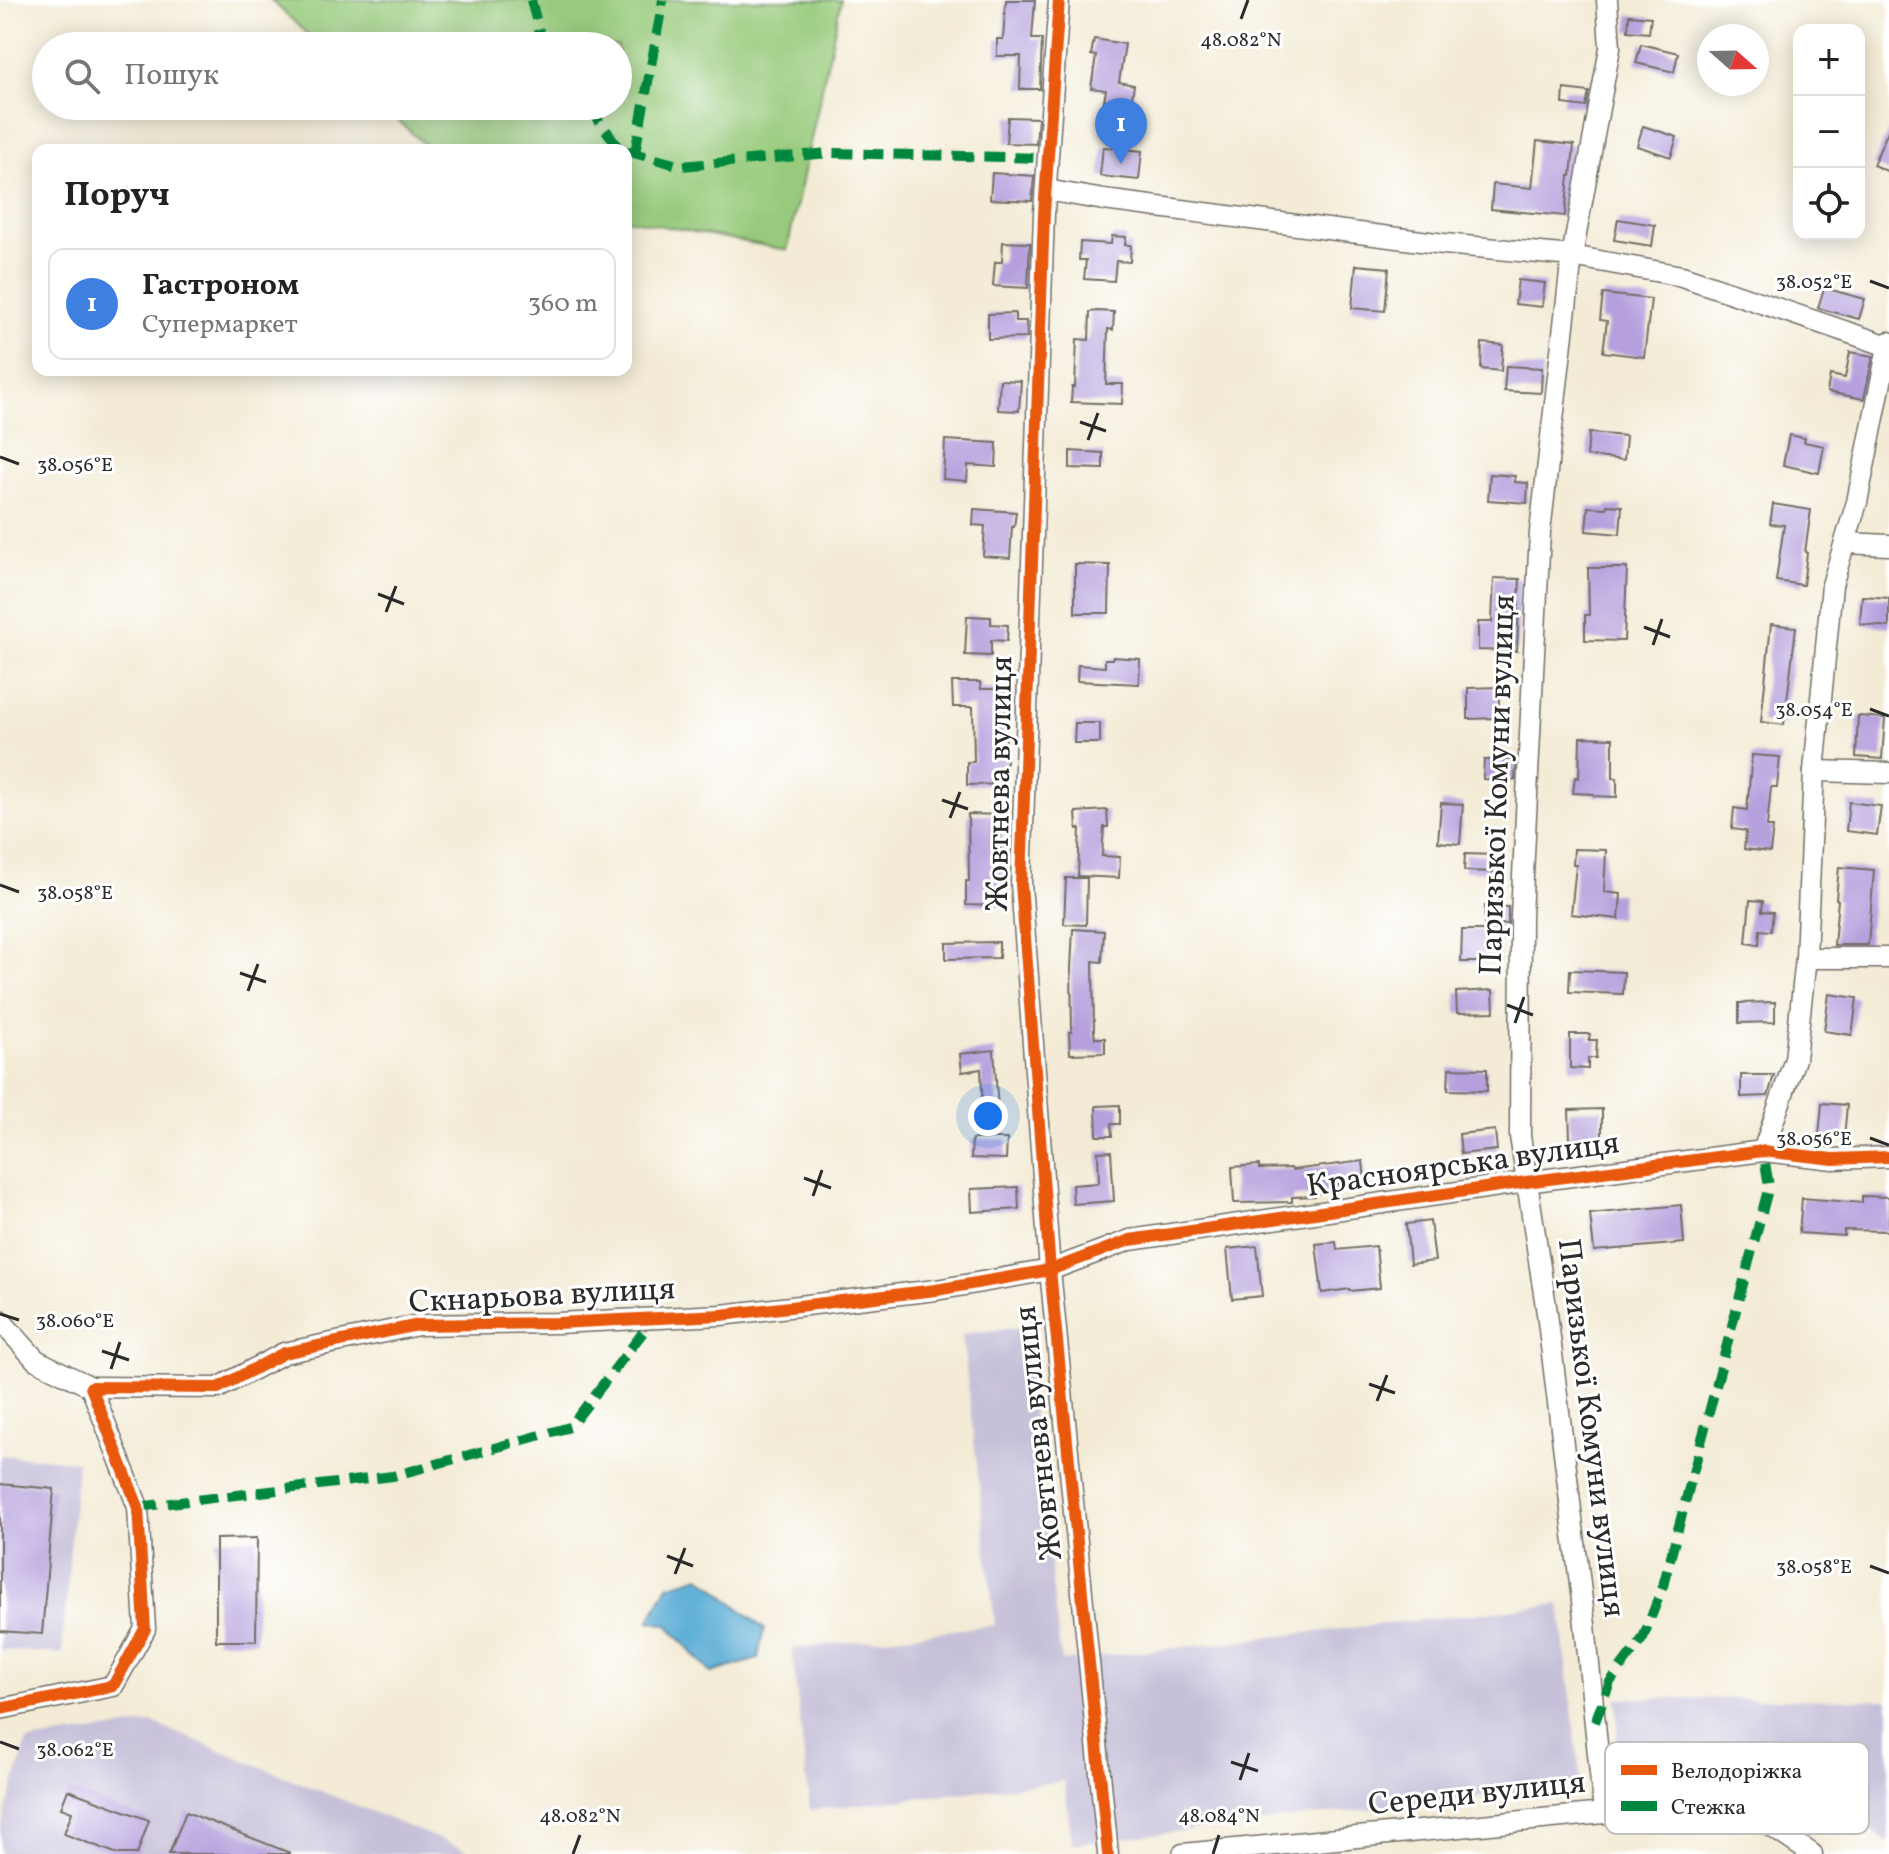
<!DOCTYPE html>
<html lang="uk">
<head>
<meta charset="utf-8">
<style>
  body { margin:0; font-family:Vollkorn,serif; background:#f2f2f2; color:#222 }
  .controls { position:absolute; right:24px; top:24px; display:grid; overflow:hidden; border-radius:16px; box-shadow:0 4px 20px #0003 }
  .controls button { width:72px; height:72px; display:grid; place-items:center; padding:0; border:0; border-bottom:2px solid #e0e0e0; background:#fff; color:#222; font:40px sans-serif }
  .compass { position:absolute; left:1697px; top:24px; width:72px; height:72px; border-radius:50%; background:#fff; box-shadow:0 4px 20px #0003; rotate:110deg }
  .you { position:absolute; left:988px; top:1116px; width:28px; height:28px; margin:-20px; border:6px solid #fff; border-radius:50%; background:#1a73e8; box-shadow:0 0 0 12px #1a73e833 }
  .badge { display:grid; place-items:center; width:52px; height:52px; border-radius:50%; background:#2563eb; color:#fff; font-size:26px; font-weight:700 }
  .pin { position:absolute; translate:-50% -66px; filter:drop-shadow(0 2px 4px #0008) }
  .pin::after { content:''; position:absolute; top:42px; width:28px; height:24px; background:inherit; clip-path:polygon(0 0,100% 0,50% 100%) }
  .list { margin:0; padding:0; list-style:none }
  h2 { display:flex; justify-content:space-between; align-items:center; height:104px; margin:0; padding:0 32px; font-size:34px }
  h2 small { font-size:26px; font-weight:400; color:#767676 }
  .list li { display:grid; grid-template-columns:52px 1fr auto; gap:24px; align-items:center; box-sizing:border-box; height:112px; margin:0 16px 16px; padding:0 16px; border:2px solid #e0e0e0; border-radius:16px }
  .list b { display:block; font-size:30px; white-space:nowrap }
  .list p { margin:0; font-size:26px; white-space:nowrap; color:#767676 }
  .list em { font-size:26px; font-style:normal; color:#767676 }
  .icon { flex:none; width:44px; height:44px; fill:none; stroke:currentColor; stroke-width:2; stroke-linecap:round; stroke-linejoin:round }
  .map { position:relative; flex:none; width:1889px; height:1854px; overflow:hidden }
  .search { position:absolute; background:#fff; box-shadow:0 4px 20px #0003; left:32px; top:32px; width:600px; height:88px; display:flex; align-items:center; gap:20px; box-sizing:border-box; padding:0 28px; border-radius:44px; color:#767676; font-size:30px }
  .panel { position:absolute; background:#fff; box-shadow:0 4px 20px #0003; left:32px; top:144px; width:600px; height:232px; border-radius:16px }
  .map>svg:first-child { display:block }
  .industrial { fill:#c6c0d9 }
  .green { fill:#97ca7b; stroke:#617a53; stroke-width:2 }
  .water { fill:#5badd6; stroke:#436c80; stroke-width:2 }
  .building { fill:#b5a0dd }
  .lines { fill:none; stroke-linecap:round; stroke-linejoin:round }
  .minor-casing { stroke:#716e66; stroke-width:23 }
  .minor { stroke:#fff; stroke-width:20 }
  .quiet { stroke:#00873e; stroke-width:10; stroke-dasharray:20 10; stroke-linecap:butt }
  .cycleway-casing { stroke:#fff; stroke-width:17 }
  .cycleway { stroke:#e8590c; stroke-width:12 }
  .ticks { fill:none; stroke:#2b2b2b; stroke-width:3 }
  .labels { text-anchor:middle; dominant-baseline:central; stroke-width:6; stroke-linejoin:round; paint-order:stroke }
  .street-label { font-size:32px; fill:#2b2b2b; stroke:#fff }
  .key { fill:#fff; stroke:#bfbfbf; stroke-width:2 }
  .key-label { font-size:22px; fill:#2b2b2b }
  .ticks-label { font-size:20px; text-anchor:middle; fill:#2b2b2b; stroke:#fff; stroke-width:6; stroke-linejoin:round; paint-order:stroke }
</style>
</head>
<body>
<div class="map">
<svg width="1889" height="1854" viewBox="0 0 1889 1854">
  <rect width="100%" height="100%" fill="#fff"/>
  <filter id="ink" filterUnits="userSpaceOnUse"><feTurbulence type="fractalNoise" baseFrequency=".0125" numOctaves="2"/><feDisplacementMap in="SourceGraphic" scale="16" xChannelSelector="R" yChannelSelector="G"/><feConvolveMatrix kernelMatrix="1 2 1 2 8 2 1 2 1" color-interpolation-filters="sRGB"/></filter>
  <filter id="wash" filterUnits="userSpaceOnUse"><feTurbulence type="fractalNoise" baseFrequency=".006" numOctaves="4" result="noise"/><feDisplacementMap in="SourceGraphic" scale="32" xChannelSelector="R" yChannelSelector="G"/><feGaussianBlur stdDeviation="1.8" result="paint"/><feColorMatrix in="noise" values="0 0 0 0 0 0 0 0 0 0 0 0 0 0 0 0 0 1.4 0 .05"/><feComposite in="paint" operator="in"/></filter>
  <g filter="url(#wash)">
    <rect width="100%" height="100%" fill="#f3ebd5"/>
    <!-- industrial -->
    <g class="industrial">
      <polygon points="1023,1327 1061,1661 1560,1604 1581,1785 1072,1844 1064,1781 810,1810 792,1649 995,1625 962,1334"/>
      <polygon points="0,1455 77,1461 62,1654 0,1650"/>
      <polygon points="1617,1698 1889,1700 1889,1843 1761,1753 1617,1753"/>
      <polygon points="153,1723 476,1854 0,1854 0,1831 27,1741"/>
    </g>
    <!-- green -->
    <polygon class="green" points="271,0 841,0 787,250 626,219 626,150 430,150 383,106 618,106 618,46 320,46"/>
    <!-- water -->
    <polygon class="water" points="700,1576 764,1629 758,1659 711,1673 667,1625 649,1621 668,1586"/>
    <g id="blocks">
      <!-- building -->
      <g class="building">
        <polygon points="1006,0 1035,0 1032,39 1042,39 1040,89 1020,89 1021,56 997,56 997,39 1003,39"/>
        <polygon points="1629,15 1651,17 1649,33 1628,31"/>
        <polygon points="1094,39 1125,44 1119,82 1134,85 1131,105 1104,101 1106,90 1091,88 1096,56 1091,55"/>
        <polygon points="1641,44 1678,53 1674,72 1636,63"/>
        <polygon points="1564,89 1589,92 1586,107 1563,104"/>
        <polygon points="1008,117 1038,118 1036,144 1006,143"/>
        <polygon points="1643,126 1677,137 1671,157 1637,146"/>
        <polygon points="1889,129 1889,172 1873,165"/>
        <polygon points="1537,141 1574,145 1571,176 1569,176 1565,216 1491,209 1493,184 1532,188"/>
        <polygon points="1103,147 1142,151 1139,180 1100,176"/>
        <polygon points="992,173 1034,176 1032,201 990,199"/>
        <polygon points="1618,219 1655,225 1652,246 1614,240"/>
        <polygon points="1112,236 1126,237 1125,245 1131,245 1130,262 1116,261 1114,281 1084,279 1086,260 1079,260 1080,242 1111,244"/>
        <polygon points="1003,242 1030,243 1028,288 993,286 995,262 1002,262"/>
        <polygon points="1356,265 1389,268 1385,311 1352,308"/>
        <polygon points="1518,280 1545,283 1542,307 1515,304"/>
        <polygon points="1824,288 1865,299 1859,319 1818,308"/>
        <polygon points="1603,294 1651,299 1644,357 1603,352 1607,321 1600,320"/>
        <polygon points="1097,311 1114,312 1113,330 1108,329 1106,384 1123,384 1122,404 1071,402 1072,387 1075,387 1077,339 1089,340 1090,312"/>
        <polygon points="1015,313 1015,321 1026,321 1027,338 988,339 988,314"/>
        <polygon points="1482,343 1503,345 1501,371 1481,369"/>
        <polygon points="1850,352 1873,356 1864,399 1827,392 1830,375 1845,378"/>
        <polygon points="1506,366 1542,368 1541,393 1504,391"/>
        <polygon points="1000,380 1021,381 1019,411 998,410"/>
        <polygon points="1589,433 1626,436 1624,460 1587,456"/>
        <polygon points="1789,435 1805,438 1804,442 1824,446 1819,473 1783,465"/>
        <polygon points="945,440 997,443 996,467 968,465 967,481 943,479"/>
        <polygon points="1070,451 1103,453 1103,469 1070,468"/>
        <polygon points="1490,474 1515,476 1514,482 1528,483 1527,503 1488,500"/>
        <polygon points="1773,504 1811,510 1805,552 1807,553 1803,585 1776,581 1784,525 1770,524"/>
        <polygon points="1607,505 1622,506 1620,534 1586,531 1588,507 1606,508"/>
        <polygon points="974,509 1016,512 1014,527 1012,527 1010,558 983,556 985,526 973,525"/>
        <polygon points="1075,564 1110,565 1109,613 1075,613"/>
        <polygon points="1588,568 1627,568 1624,641 1585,640 1585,615 1589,615"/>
        <polygon points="1494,578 1520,579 1517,651 1478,650 1478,622 1492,622"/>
        <polygon points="1862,596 1889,598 1889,627 1860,624"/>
        <polygon points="967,616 991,617 991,624 1008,625 1007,641 991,640 991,656 965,655"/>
        <polygon points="1771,624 1796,627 1784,725 1761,722"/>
        <polygon points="1113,657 1140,659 1139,684 1077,681 1078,665 1105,667 1105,659 1113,659"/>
        <polygon points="952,682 980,682 981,689 1005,689 1006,784 967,785 967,762 974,762 973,707 953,707"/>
        <polygon points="1499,687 1499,718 1468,719 1468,688"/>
        <polygon points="1858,716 1885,718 1882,759 1856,757"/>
        <polygon points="1075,723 1100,723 1100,743 1074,743"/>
        <polygon points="1580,737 1613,738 1613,778 1617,778 1617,797 1594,796 1594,794 1573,793 1575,777 1579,778"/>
        <polygon points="1752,755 1780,757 1777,787 1771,787 1767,827 1773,827 1770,852 1744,849 1746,831 1732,829 1734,808 1747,810"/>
        <polygon points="1484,760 1516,760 1515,780 1483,779"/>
        <polygon points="1849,802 1881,806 1877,835 1846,831"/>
        <polygon points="1441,803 1463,804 1460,844 1438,842"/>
        <polygon points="1107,810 1108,827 1104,827 1102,856 1120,857 1119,878 1078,876 1080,828 1077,829 1076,812"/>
        <polygon points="968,814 1001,815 1001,849 1006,849 1005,906 966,905 966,881 969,881"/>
        <polygon points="1574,849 1606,850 1604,892 1621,894 1619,919 1571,914 1576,865 1573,865"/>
        <polygon points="1465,854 1496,855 1496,872 1464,871"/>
        <polygon points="1839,867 1874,870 1868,945 1834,945 1838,900 1836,899"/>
        <polygon points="1066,878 1087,878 1086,925 1064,924"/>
        <polygon points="1750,900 1763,901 1762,911 1773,912 1771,931 1760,930 1759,945 1746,943"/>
        <polygon points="1485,906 1508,907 1508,924 1500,924 1500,962 1461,962 1462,930 1484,930"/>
        <polygon points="1073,929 1104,931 1102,962 1093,961 1094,1032 1095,1038 1105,1038 1105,1053 1070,1054 1069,1032 1072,1032 1071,968"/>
        <polygon points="999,942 999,958 946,959 946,943"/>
        <polygon points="1570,970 1624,972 1623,994 1569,992"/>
        <polygon points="1493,990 1494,1012 1457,1013 1456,992"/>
        <polygon points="1829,994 1857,998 1852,1035 1824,1031"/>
        <polygon points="1775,1002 1775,1022 1739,1023 1739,1003"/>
        <polygon points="1570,1034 1590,1034 1589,1040 1597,1040 1596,1058 1588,1058 1588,1069 1570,1068"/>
        <polygon points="994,1050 998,1111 983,1112 981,1069 962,1072 960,1054"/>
        <polygon points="1449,1068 1487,1069 1487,1091 1448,1090"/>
        <polygon points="1741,1075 1774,1075 1768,1096 1741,1097"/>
        <polygon points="1822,1103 1847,1105 1844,1138 1819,1136"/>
        <polygon points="1120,1105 1120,1124 1111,1124 1112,1136 1097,1136 1096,1106"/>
        <polygon points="1602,1109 1602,1138 1570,1139 1569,1110"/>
        <polygon points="1495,1130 1497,1150 1461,1154 1459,1134"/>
        <polygon points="972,1139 1007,1139 1006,1159 971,1158"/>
        <polygon points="1111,1151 1114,1201 1073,1204 1072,1185 1099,1183 1098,1152"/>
        <polygon points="1363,1161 1365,1180 1336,1184 1337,1191 1315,1194 1315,1196 1292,1197 1292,1202 1234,1203 1232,1167 1259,1165 1259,1169 1291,1168 1292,1170"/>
        <polygon points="1018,1187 1019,1209 972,1212 971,1189"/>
        <polygon points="1862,1196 1889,1197 1889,1231 1844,1230 1844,1236 1799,1233 1802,1198 1862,1203"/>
        <polygon points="1681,1205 1684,1243 1594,1251 1590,1214"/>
        <polygon points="1430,1221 1435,1261 1410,1264 1406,1224"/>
        <polygon points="1336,1242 1337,1250 1376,1246 1380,1288 1350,1291 1350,1289 1322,1293 1316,1244"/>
        <polygon points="1257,1246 1262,1296 1232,1299 1227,1249"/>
        <polygon points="0,1484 54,1489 42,1634 0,1631"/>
        <polygon points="257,1538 256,1641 216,1641 216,1539"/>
        <polygon points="68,1790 149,1820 137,1854 118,1854 64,1834 72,1812 61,1808"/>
        <polygon points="186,1812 290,1853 290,1854 169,1854"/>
      </g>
    </g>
  </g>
  <g filter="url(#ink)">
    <use href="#blocks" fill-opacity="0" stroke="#716e66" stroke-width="2"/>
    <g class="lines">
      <!-- minor casing -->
      <g class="minor-casing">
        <g id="minor">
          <polyline points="1059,0 1044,213 1021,884 1050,1270 1108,1854"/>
          <polyline points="1046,190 1104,200 1444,244 1572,256 1682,276 1888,346"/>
          <polyline points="1845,543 1889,545"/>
          <polyline points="1814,771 1889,773"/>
          <polyline points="1806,958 1889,958"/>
          <polyline points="1763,1151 1795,1059 1806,958 1814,771 1832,585 1857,502 1889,342"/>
          <polyline points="0,1320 36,1360 91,1387"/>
          <polyline points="0,1709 113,1686 145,1629 138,1507 91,1387 218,1388 284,1353 418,1325 557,1323 721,1315 936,1290 1050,1270 1130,1240 1526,1182 1763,1151 1833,1159 1889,1157"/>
          <polyline points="1604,1813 1585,1625 1547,1313 1520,1136 1521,916 1540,532 1572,256 1610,48 1607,0"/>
          <polyline points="1183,1854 1604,1813 1749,1811 1812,1854"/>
        </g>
      </g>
      <!-- minor -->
      <use href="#minor" class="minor"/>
      <!-- quiet -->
      <g class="quiet">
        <polyline points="531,0 543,46"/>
        <polyline points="588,106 620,149 624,150"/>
        <polyline points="626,151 681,166 830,153 1049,158"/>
        <polyline points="635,153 663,0"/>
        <polyline points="138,1507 393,1476 570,1427 654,1318"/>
        <polyline points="1595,1722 1610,1682 1643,1638 1663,1586 1769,1186 1763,1151"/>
      </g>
      <!-- cycleway casing -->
      <g class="cycleway-casing">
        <g id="cycleway">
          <polyline points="1059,0 1044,213 1021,884 1050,1270 1108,1854"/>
          <polyline points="0,1709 113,1686 145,1629 138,1507 91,1387 218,1388 284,1353 418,1325 557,1323 721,1315 936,1290 1050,1270 1130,1240 1526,1182 1763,1151 1833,1159 1889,1157"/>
        </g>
      </g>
      <!-- cycleway -->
      <use href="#cycleway" class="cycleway"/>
    </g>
  </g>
  <!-- ticks -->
  <path class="ticks" d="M1241 19 1248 0M1870 281 1889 288M1080 422 1106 431M1088 440 1098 413M0 457 19 464M378 594 404 604M386 612 396 586M1644 627 1670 637M1653 645 1662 619M1870 709 1889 716M942 800 968 809M950 818 960 792M0 885 19 892M240 973 266 982M248 991 258 964M1507 1005 1533 1015M1515 1023 1524 997M1870 1138 1889 1145M804 1178 831 1188M813 1196 822 1170M0 1314 19 1320M102 1351 129 1360M111 1369 120 1342M1369 1384 1395 1393M1377 1401 1387 1375M667 1556 693 1566M1870 1566 1889 1573M675 1574 685 1548M0 1742 19 1749M1231 1762 1258 1771M1240 1780 1249 1753M573 1854 580 1835M1213 1854 1219 1835"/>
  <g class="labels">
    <!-- street labels -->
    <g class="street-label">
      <text transform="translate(1001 784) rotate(-89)">Жовтнева вулиця</text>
      <text transform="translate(1499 785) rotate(-88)">Паризької Комуни вулиця</text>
      <text transform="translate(1463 1166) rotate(-8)">Красноярська вулиця</text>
      <text transform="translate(542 1297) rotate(-3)">Скнарьова вулиця</text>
      <text transform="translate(1590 1428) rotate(83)">Паризької Комуни вулиця</text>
      <text transform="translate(1040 1433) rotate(-96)">Жовтнева вулиця</text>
      <text transform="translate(1477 1795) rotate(-6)">Середи вулиця</text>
    </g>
  </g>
  <!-- legend -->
  <rect x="1605" y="1742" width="264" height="92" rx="12" class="key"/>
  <rect x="1621" y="1765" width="36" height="10" fill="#e8590c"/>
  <rect x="1621" y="1801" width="36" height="10" fill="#00873e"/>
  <g class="key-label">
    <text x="1671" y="1778">Велодоріжка</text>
    <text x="1671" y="1814">Стежка</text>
  </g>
  <g class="ticks-label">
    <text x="1241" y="46">48.082°N</text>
    <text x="1814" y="288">38.052°E</text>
    <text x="75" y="471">38.056°E</text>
    <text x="1814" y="716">38.054°E</text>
    <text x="75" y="899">38.058°E</text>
    <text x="1814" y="1145">38.056°E</text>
    <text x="75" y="1327">38.060°E</text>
    <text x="1814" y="1573">38.058°E</text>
    <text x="75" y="1756">38.062°E</text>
    <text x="580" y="1822">48.082°N</text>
    <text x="1219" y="1822">48.084°N</text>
  </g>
</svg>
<div class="controls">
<button>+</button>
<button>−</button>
<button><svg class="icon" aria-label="locate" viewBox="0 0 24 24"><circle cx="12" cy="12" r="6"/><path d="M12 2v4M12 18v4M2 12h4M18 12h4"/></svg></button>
</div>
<svg class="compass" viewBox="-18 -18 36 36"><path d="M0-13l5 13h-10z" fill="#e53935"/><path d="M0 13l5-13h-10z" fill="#767676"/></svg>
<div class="you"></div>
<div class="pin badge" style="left:1121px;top:164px;background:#3f7fe0">1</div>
<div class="search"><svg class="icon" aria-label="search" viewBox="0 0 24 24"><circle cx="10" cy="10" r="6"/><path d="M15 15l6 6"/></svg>Пошук</div>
<section class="panel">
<h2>Поруч<small></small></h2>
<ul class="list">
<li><span class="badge" style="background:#3f7fe0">1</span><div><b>Гастроном</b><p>Супермаркет</p></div><em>360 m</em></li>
</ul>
</section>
</div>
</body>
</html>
